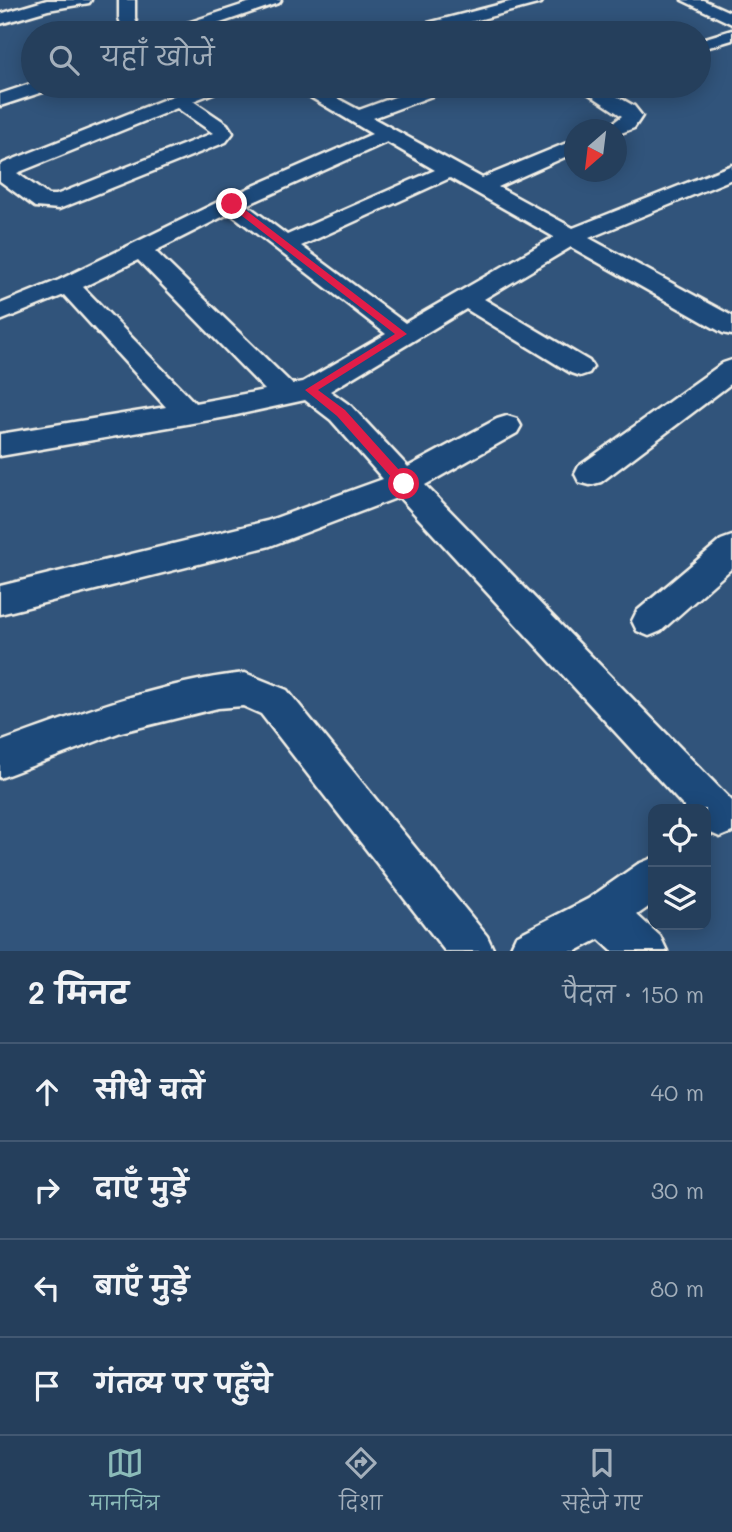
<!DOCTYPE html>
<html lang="hi">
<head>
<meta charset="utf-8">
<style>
	body { margin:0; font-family:Mali,"Playpen Sans Deva",sans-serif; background:#314a65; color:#f1f3f6 }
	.controls { position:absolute; right:21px; bottom:21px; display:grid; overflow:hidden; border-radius:14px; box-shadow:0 4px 18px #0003 }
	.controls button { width:63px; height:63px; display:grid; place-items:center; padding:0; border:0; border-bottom:2px solid #425872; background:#253f5c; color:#f1f3f6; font:35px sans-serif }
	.compass { position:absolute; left:564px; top:119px; width:63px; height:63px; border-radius:50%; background:#253f5c; box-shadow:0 4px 18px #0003; rotate:208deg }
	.stop { position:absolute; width:21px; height:21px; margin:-16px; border:5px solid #e11d48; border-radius:50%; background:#fff }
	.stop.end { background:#e11d48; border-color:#fff; box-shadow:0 2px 7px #0008 }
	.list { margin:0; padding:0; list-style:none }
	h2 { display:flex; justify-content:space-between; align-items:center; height:91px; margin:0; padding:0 28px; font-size:30px }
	h2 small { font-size:23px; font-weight:400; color:#a3afbb }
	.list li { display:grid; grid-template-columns:46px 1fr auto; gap:21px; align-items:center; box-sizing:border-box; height:98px; padding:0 28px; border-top:2px solid #425872 }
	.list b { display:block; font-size:26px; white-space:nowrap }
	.list em { font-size:23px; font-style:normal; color:#a3afbb }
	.icon { flex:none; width:38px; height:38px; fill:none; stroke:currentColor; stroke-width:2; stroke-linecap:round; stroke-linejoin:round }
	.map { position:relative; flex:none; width:732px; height:951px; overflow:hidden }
	.search { position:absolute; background:#253f5c; box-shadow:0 4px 18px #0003; left:21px; right:21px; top:21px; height:77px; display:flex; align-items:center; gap:18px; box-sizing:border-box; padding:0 24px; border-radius:38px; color:#a3afbb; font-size:26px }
	.sheet { height:483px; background:#253f5c }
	nav { display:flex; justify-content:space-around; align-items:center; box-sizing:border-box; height:98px; border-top:2px solid #425872; background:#253f5c; font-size:19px; color:#a3afbb }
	nav a { display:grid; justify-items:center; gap:4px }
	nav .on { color:#8bbbb9 }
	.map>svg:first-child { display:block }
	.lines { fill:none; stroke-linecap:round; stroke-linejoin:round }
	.minor-casing { stroke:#f4f1e8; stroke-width:5 }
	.minor { fill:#1f4a7a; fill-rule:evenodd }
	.route { fill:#e11d48 }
</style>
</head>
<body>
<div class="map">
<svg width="732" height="951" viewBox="0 0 732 951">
	<rect width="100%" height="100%" fill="#31547b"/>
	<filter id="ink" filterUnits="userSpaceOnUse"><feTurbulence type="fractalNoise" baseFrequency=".0143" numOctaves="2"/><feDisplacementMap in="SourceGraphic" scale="14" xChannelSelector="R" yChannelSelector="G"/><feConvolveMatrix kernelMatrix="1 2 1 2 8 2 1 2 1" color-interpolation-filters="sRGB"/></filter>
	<g filter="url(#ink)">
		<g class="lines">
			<g class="minor-casing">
				<g id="minor">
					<path d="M47 0H91L89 3 48 10 0 24V14Z"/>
					<path d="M119 0H135V18L140 33H124L119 18Z"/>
					<path d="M257 0H281L279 3 191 33H167L169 29Z"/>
					<path d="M517 0H543L541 3 429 33H403L405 29Z"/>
					<path d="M682 0H703L732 13V24Z"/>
					<path d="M732 30V40L699 50V40Z"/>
					<path d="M33 83V86H51L49 90 0 106V94Z"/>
					<path d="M198 86H223L221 90 193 101 227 124 233 133 226 142 59 209 35 207 0 181V166L4 163ZM177 108 213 133 56 195H48L17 173Z"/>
					<path d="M292 86H314L359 110 425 86H450L448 90 373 118 482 178 574 140V153L498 187 573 228 732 165V179L589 238 732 316V335L723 333 571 247 484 299 589 361 593 367 589 373 580 376 571 373 466 309 330 391 351 406 408 467 497 419 507 416 517 419 521 426 517 433 425 485 732 801V832L720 837 706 831V809H686L399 497 270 546 0 614V586L267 521 383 479 331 420 305 400 227 417 0 456V434L166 407 64 295 0 321V304L59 280 224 199 372 134ZM387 142 435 170 287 235 247 205ZM450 178 554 237 405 323 301 246ZM230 213 386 334 303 382 292 384 155 251ZM138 260 265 390 195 403 83 287Z"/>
					<path d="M577 86H599L634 106 642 116 634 128 616 135V130H604L622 116Z"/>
					<path d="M732 360V383L601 482 590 485 579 482 575 474 579 466 723 363Z"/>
					<path d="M732 536V568L661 631 649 636 637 631 632 621 637 611 721 540Z"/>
					<path d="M245 673 287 690 487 936 494 951H445L261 714 243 706 218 708 121 732 0 778V742C80 713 160 682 245 673Z"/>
					<path d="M653 858V904L637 915 660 936 667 951H612L599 939 576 951H509L516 936 588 899 638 864Z"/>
				</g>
			</g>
			<use href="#minor" class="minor"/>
		</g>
	</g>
	<path class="route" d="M229 202H235L407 334 318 390 345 410 408 480V487H400L337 416 305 390 395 334 229 206Z"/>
</svg>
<div class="controls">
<button><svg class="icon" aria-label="locate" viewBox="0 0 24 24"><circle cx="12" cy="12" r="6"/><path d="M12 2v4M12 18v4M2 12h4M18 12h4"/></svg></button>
<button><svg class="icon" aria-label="layers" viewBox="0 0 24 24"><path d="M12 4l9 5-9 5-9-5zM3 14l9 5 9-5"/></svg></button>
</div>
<svg class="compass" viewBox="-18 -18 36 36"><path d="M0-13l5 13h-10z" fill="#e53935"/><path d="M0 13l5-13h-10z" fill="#a3afbb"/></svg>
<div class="stop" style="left:404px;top:484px"></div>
<div class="stop end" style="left:232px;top:204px"></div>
<div class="search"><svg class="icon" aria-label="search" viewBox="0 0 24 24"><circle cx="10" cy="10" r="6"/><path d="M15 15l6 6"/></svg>यहाँ खोजें</div>
</div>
<section class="sheet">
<h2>2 मिनट<small>पैदल · 150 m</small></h2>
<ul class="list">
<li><svg class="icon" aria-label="ahead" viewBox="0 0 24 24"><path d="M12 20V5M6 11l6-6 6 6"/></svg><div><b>सीधे चलें</b></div><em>40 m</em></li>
<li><svg class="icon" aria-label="right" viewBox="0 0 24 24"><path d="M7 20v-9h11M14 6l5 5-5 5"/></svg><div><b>दाएँ मुड़ें</b></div><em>30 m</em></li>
<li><svg class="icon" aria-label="left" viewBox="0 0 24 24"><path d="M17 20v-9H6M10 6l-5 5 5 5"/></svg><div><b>बाएँ मुड़ें</b></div><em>80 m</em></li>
<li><svg class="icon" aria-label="arrive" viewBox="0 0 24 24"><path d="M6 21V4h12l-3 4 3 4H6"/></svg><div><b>गंतव्य पर पहुँचे</b></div></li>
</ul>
</section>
<nav>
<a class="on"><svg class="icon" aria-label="map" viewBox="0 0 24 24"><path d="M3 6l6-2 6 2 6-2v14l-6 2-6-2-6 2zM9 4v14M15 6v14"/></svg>मानचित्र</a>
<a><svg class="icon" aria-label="directions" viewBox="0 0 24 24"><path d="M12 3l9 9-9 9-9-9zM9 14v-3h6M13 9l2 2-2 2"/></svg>दिशा</a>
<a><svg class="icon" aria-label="saved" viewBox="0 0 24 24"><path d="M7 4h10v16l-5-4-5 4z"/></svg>सहेजे गए</a>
</nav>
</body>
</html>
